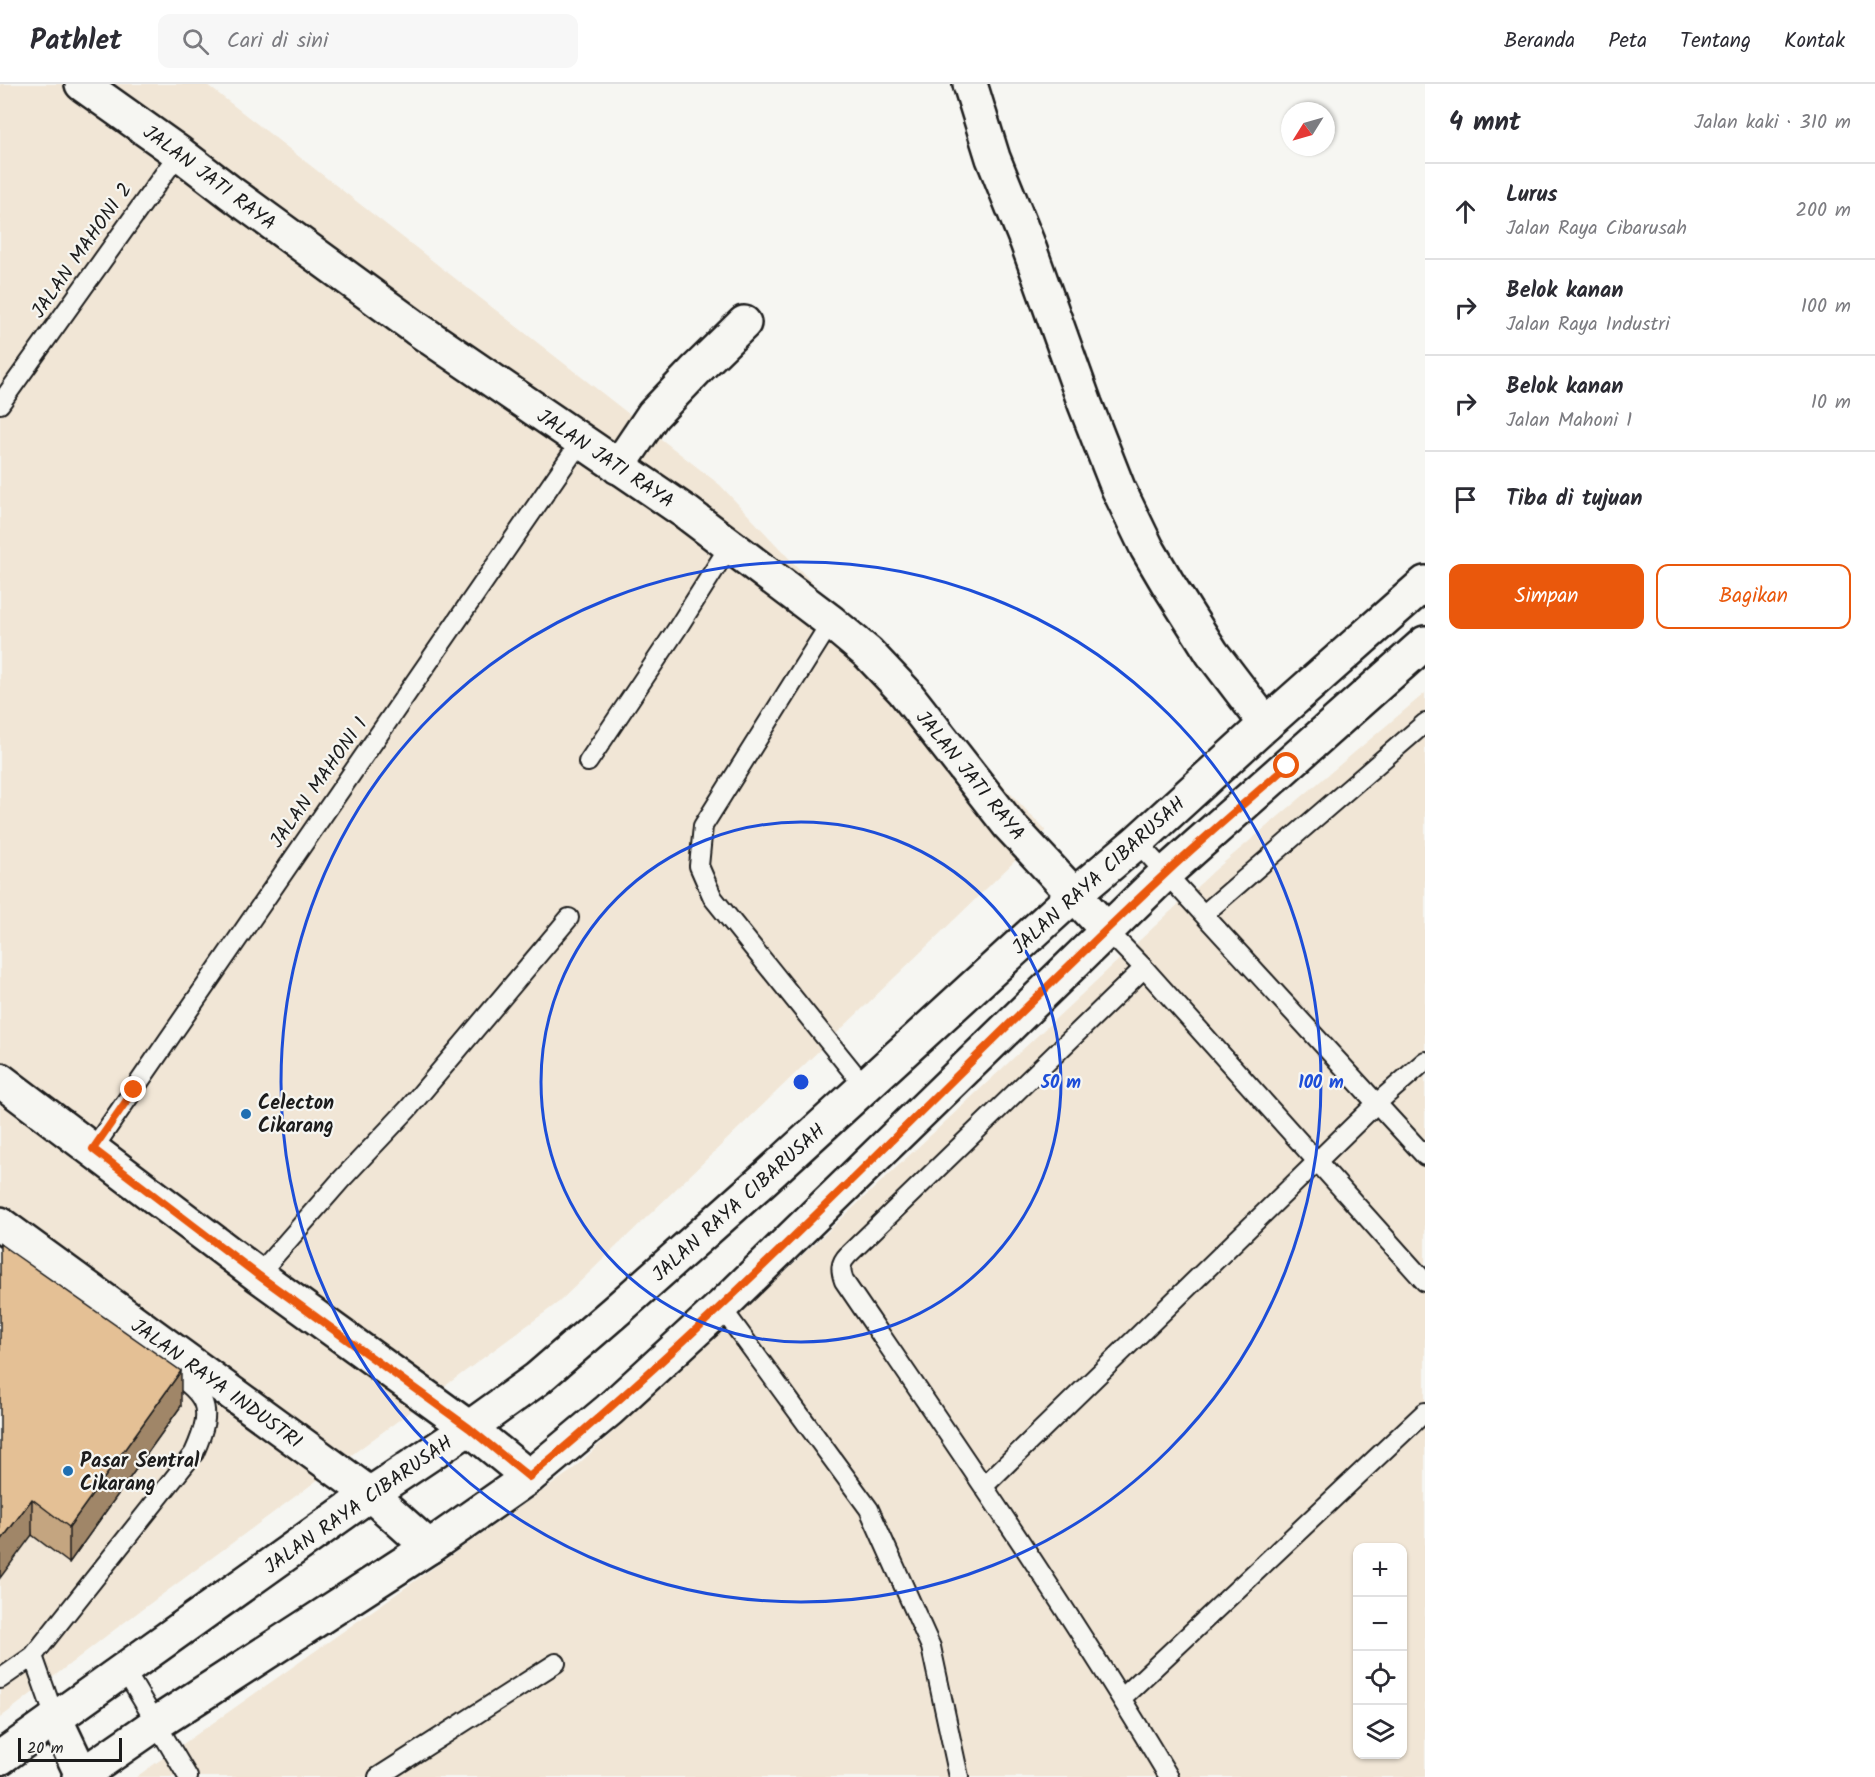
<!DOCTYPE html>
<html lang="id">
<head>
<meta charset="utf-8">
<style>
	body { margin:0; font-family:Kalam,sans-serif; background:#f7f7f7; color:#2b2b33 }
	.controls { position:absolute; right:18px; bottom:18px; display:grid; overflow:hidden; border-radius:12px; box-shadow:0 2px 4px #0004 }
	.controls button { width:54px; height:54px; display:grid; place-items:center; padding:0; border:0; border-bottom:2px solid #e1e1e2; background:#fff; color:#2b2b33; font:30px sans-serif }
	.compass { position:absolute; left:1281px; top:18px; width:54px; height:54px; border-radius:50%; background:#fff; box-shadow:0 2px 4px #0004; rotate:233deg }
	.scale { position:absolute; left:18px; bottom:15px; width:104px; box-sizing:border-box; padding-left:6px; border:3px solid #1c1c1c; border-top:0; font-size:16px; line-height:21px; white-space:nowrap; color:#1c1c1c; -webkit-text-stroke:4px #f6f6f2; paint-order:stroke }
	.stop { position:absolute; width:18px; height:18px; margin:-14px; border:4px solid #ea580c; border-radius:50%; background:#fff }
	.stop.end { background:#ea580c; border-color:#fff; box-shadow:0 2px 6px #0008 }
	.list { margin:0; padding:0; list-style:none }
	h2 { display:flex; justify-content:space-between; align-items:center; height:78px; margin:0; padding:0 24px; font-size:26px }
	h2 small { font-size:20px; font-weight:400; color:#7c7c81 }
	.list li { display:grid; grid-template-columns:39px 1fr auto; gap:18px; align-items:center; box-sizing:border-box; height:96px; padding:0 24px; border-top:2px solid #e1e1e2 }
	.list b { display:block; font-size:22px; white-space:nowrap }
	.list p { margin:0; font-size:20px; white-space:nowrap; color:#7c7c81 }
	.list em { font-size:20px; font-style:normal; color:#7c7c81 }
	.actions { display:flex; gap:12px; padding:18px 24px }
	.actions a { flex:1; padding:14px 0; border:2px solid #ea580c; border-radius:12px; text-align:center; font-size:21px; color:#ea580c }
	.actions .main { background:#ea580c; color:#fff }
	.icon { flex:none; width:33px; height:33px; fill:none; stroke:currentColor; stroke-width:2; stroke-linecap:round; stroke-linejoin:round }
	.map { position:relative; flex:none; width:1425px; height:1693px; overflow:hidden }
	header { display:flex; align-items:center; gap:36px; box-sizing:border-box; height:84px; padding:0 30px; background:#fff; border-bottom:2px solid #e1e1e2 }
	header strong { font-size:28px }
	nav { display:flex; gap:33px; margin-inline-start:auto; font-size:21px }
	.search { width:420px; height:54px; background:#f7f7f7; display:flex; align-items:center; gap:15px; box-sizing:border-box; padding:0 21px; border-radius:12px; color:#7c7c81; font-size:22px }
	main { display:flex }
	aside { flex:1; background:#fff }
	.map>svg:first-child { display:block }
	.built { fill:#f1e6d6; fill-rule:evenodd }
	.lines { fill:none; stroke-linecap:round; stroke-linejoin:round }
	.lane-casing { stroke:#1c1c1c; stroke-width:22 }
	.street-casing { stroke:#1c1c1c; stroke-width:38 }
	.secondary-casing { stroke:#1c1c1c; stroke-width:38 }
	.primary-casing { stroke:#1c1c1c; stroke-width:38 }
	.lane { stroke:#f6f6f2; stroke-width:18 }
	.street { stroke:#f6f6f2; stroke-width:33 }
	.secondary { stroke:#f6f6f2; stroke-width:33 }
	.primary { stroke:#f6f6f2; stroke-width:33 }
	.wall { fill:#c4a580; stroke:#1c1c1c; stroke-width:1.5 }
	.shaded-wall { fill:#a08668; stroke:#1c1c1c; stroke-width:1.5 }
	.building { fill:#e4c095; stroke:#1c1c1c; stroke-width:1.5 }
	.route { stroke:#ea580c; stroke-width:8 }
	.ring { fill:none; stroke:#1d4ed8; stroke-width:3 }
	.poi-dot { fill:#1f6fb2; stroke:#f6f6f2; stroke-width:2 }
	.labels { text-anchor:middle; stroke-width:4.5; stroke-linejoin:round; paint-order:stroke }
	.street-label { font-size:20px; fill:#1c1c1c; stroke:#f6f6f2 }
	.poi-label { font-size:20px; font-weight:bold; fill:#1c1c1c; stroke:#f6f6f2; text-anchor:start }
	.centre { fill:#1d4ed8; stroke:#f6f6f2; stroke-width:3 }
	.ring-label { font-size:18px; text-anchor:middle; font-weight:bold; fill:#1d4ed8; stroke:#f6f6f2; stroke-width:4.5; stroke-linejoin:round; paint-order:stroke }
</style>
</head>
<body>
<header>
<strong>Pathlet</strong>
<div class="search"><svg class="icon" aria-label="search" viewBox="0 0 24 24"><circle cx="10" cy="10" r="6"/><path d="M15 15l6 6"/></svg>Cari di sini</div>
<nav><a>Beranda</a><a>Peta</a><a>Tentang</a><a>Kontak</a></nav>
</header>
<main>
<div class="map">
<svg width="1425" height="1693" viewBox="0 0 1425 1693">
	<rect width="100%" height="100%" fill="#f6f6f2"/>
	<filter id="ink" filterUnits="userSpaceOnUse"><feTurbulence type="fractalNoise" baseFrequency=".0167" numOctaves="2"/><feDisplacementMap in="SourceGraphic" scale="12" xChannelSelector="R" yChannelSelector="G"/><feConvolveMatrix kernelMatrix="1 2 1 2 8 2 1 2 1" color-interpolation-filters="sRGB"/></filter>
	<g filter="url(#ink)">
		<g class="built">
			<path d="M0 0H206L720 401 1046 747 559 1218 110 1549 0 1634Z"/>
			<path d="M1425 609V1693H136L571 1387 1215 786ZM1358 1464H1402V1670H1358Z"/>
		</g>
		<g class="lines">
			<g class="lane-casing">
				<g id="lane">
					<path d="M0 320 179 69"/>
					<path d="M831 538 703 742 699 782 713 814 865 1003"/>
					<path d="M588 678 677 545 730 461"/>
					<path d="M1137 758 1425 1072"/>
					<path d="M1204 830 1425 639"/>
					<path d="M1107 846 1144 884 1425 1198"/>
					<path d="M1144 884 848 1171C840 1179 840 1186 844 1197 955 1360 1068 1523 1169 1693"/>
					<path d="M93 1065 581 357"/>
					<path d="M258 1191 340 1097 408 1025 569 834"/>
					<path d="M721 1223 869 1425 931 1563 959 1693"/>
					<path d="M984 1402 1377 1019 1425 977"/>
					<path d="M33 1572 55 1634"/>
					<path d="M124 1585 188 1693"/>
					<path d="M0 1595 33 1572 194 1369C217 1318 204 1310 162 1281"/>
					<path d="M1122 1614 1425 1328"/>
					<path d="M378 1693 556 1579"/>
				</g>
			</g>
			<g class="street-casing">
				<g id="street">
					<path d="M82 0 179 69 231 109 416 244 687 429 831 538 868 569 904 607 1009 741 1107 846"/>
					<path d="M970 0 993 74 1027 158 1085 320 1118 404 1147 464 1167 498 1212 569 1266 640"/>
					<path d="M618 383 653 331 697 285 744 239"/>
					<path d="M55 1634 83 1693"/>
				</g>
			</g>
			<g class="secondary-casing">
				<g id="secondary">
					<path d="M0 1674 370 1410"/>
					<path d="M79 1693 157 1639 429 1463"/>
				</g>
			</g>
			<g class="primary-casing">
				<g id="primary">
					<path d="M0 996 258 1191 469 1344 529 1393"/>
					<path d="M0 1140 370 1410 429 1463 529 1393 609 1326 721 1223 1166 789 1425 559"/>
					<path d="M370 1410 469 1344 537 1295 618 1225 764 1095 1074 811 1137 758 1266 640 1425 499"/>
				</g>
			</g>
			<use href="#lane" class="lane"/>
			<use href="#street" class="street"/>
			<use href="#secondary" class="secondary"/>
			<use href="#primary" class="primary"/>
		</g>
		<path class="wall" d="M0 1160 181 1322 69 1479 32 1451Z"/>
		<g class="shaded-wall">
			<path d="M181 1287V1322L69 1479V1443Z"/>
			<path d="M32 1415V1451L0 1494V1458Z"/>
		</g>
		<path class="building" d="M0 1160 181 1287 69 1443 32 1415 0 1458Z"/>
	</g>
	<g class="lines" filter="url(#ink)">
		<path class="route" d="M134 1006 93 1065 258 1191 469 1344 529 1393C754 1206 952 989 1166 789 1205 753 1247 717 1287 682"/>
	</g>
	<g class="ring">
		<circle cx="801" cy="998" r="260"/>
		<circle cx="801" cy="998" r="520"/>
	</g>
	<g class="poi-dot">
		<circle cx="246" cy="1030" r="6"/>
		<circle cx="68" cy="1387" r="6"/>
	</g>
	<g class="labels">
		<g class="street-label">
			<text transform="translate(210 93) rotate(37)" y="7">JALAN JATI RAYA</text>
			<text transform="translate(81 166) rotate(-55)" y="7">JALAN MAHONI 2</text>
			<text transform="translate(606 374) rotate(34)" y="7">JALAN JATI RAYA</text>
			<text transform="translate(971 691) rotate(51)" y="7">JALAN JATI RAYA</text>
			<text transform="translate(318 698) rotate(-55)" y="7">JALAN MAHONI 1</text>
			<text transform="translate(1098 791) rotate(-42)" y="7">JALAN RAYA CIBARUSAH</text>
			<text transform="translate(738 1118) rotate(-42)" y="7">JALAN RAYA CIBARUSAH</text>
			<text transform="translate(217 1299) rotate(36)" y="7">JALAN RAYA INDUSTRI</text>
			<text transform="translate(358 1420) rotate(-35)" y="7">JALAN RAYA CIBARUSAH</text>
		</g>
		<g class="poi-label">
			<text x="258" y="1025">Celecton<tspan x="258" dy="23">Cikarang</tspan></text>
			<text x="80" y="1383">Pasar Sentral<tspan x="80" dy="23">Cikarang</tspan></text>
		</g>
	</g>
	<circle cx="801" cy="998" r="9" class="centre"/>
	<g class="ring-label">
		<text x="1061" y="1004">50 m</text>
		<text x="1321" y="1004">100 m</text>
	</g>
</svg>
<div class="controls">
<button>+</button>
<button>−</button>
<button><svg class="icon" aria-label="locate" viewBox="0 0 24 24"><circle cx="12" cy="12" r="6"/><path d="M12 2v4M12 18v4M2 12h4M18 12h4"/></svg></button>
<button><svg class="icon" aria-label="layers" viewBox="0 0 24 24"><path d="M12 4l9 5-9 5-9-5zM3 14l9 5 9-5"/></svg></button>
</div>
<svg class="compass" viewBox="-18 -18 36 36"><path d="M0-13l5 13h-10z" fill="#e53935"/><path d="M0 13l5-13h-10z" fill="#7c7c81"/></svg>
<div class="scale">20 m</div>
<div class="stop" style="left:1287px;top:682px"></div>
<div class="stop end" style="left:134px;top:1006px"></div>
</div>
<aside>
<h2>4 mnt<small>Jalan kaki · 310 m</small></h2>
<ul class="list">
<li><svg class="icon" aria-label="ahead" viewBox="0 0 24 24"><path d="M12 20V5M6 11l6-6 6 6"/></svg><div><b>Lurus</b><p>Jalan Raya Cibarusah</p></div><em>200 m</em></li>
<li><svg class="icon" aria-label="right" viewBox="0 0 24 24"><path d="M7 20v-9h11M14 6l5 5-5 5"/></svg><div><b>Belok kanan</b><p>Jalan Raya Industri</p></div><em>100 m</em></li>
<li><svg class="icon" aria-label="right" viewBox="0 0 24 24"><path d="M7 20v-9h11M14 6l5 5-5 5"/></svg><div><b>Belok kanan</b><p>Jalan Mahoni 1</p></div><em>10 m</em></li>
<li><svg class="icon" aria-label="arrive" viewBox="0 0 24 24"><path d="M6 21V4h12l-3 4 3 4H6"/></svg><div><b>Tiba di tujuan</b></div></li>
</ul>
<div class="actions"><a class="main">Simpan</a><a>Bagikan</a></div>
</aside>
</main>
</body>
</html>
